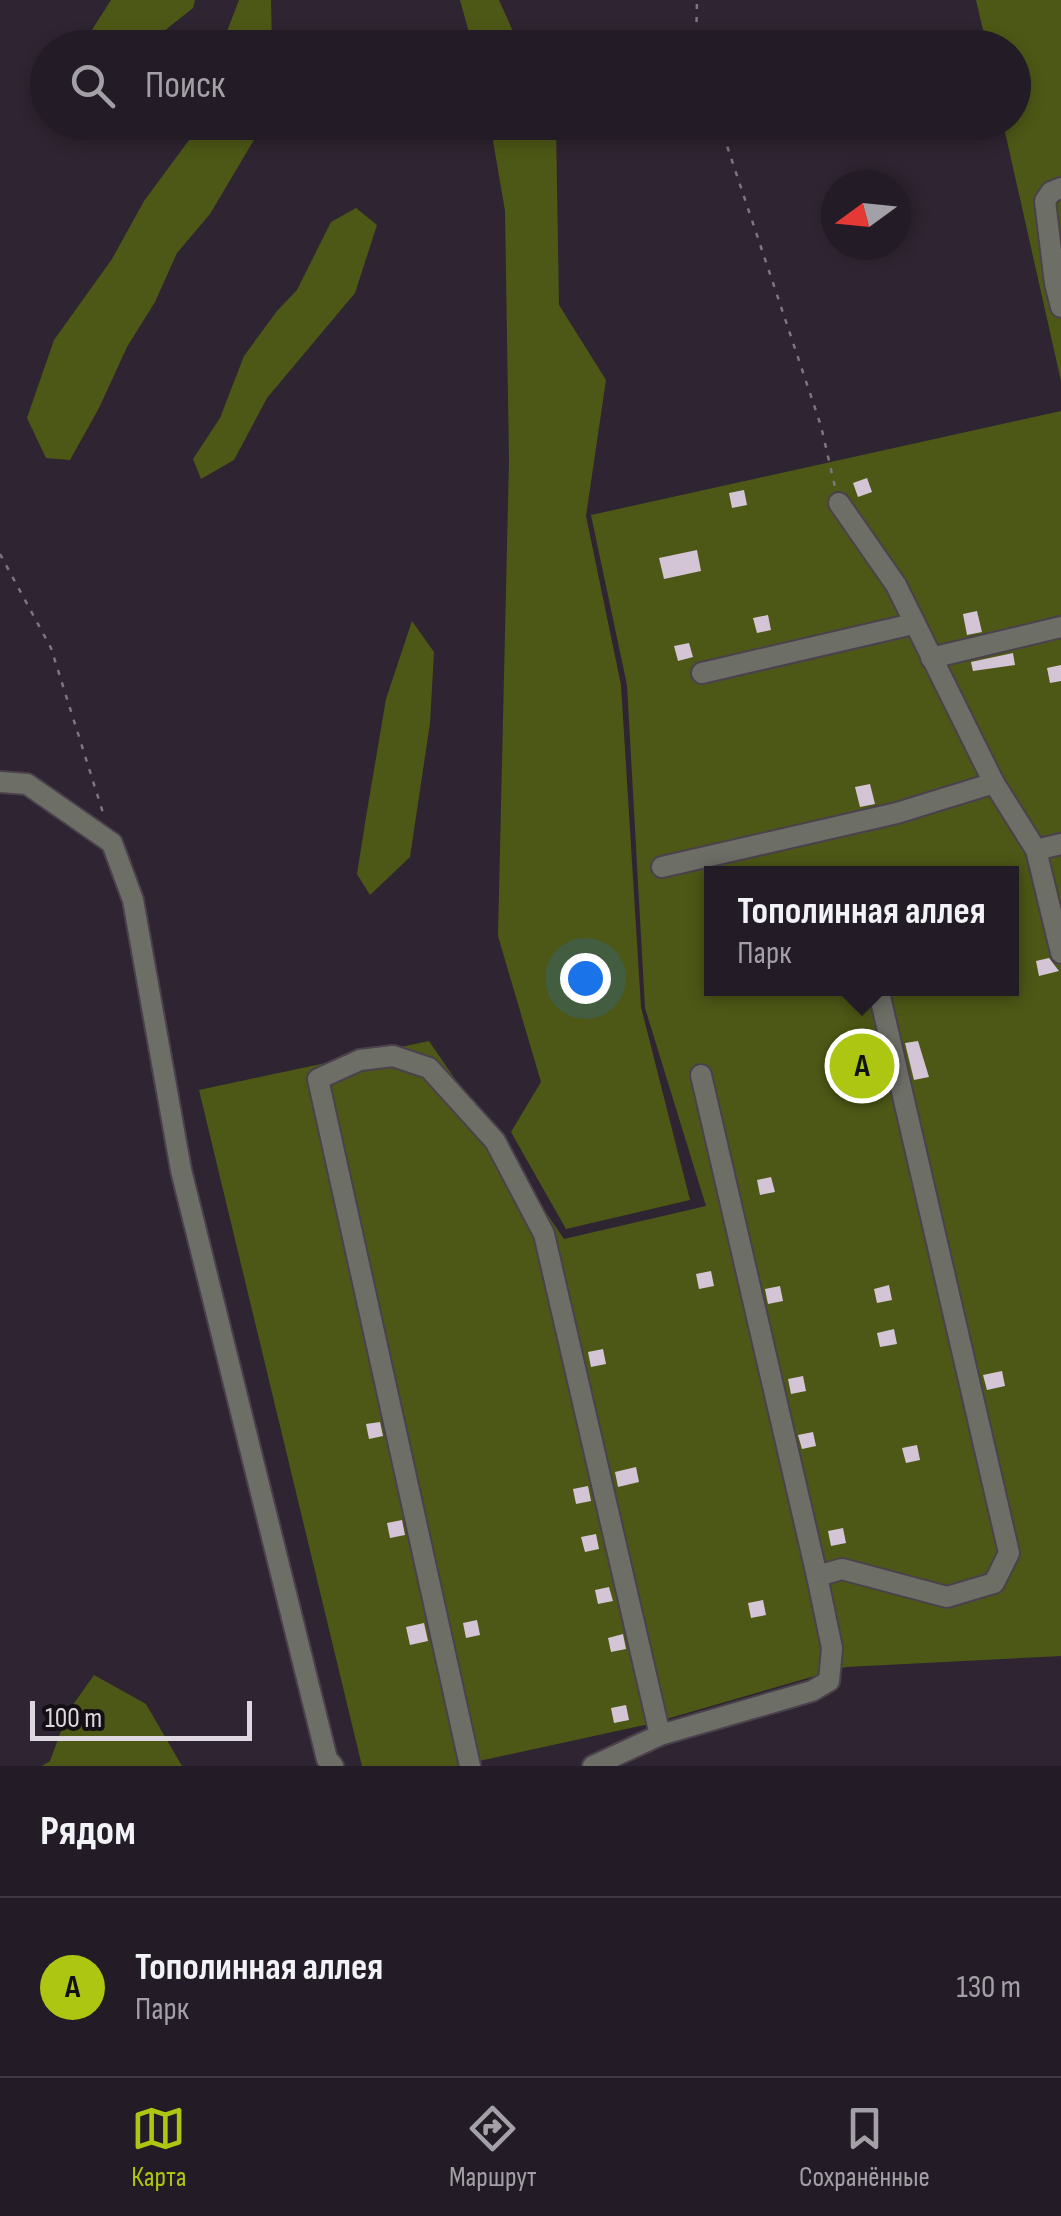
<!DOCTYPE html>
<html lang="ru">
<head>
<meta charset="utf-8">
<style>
	body { margin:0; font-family:"Sofia Sans Condensed",sans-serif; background:#2f2832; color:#f1f3f6 }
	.compass { position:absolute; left:821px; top:170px; width:90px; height:90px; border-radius:50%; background:#231b25; box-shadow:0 5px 15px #0003; rotate:255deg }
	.scale { position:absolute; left:30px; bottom:25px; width:222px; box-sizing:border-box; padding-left:10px; border:5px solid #ded7e0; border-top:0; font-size:28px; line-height:35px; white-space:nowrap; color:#ded7e0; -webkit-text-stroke:8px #140f15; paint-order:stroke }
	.you { position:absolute; left:585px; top:978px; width:35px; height:35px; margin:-25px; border:8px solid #fff; border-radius:50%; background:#1a73e8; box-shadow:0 0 0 15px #1a73e833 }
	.badge { display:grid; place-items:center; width:65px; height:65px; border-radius:50%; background:#acc611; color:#111; font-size:32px; font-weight:700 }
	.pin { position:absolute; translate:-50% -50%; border:5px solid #fff; box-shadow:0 2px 10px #0006 }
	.popup { position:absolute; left:704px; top:866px; width:315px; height:130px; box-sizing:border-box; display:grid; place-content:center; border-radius:0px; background:#231b25; filter:drop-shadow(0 2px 8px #0005); font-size:32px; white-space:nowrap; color:#a3a1a7 }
	.popup b { font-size:38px; color:#f1f3f6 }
	.popup::after { content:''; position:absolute; left:50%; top:100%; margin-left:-20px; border:20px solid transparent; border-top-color:#231b25 }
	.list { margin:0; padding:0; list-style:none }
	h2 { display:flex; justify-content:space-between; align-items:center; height:130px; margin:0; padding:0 40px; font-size:42px }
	h2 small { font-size:32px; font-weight:400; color:#a3a1a7 }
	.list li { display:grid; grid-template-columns:65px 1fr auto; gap:30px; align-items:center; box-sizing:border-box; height:180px; padding:0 40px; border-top:2px solid #403942 }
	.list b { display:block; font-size:38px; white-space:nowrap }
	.list p { margin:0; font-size:32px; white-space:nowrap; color:#a3a1a7 }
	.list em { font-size:32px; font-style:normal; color:#a3a1a7 }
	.icon { flex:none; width:55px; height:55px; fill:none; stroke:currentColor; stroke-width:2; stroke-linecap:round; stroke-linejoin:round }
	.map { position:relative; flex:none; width:1061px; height:1766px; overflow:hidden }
	.search { position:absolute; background:#231b25; box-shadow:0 5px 15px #0003; left:30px; right:30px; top:30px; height:110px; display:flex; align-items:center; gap:25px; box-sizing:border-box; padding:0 35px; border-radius:55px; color:#a3a1a7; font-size:38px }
	.sheet { height:310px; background:#231b25 }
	nav { display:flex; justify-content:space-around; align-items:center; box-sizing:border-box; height:140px; border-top:2px solid #403942; background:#231b25; font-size:28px; color:#a3a1a7 }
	nav a { display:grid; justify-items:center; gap:5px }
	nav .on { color:#acc611 }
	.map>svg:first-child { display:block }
	.green { fill:#4d5816; fill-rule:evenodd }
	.building { fill:#d4c5d6 }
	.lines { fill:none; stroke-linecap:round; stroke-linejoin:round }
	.minor-casing { stroke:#4b414d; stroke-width:24 }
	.path { stroke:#7e7580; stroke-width:2.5; stroke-dasharray:5 8; stroke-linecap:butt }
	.minor { stroke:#6d6f67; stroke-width:20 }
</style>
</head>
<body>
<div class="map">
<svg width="1061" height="1766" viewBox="0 0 1061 1766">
	<rect width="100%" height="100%" fill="#2f2431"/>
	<g class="green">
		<path d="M111 0H195L193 8 144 47H81Z"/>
		<path d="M239 0H271L272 47H221Z"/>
		<path d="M460 0H499L520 47H473Z"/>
		<path d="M976 0H1061V381L1003 123 1014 122V48L987 47Z"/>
		<path d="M196 123H264L210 214 177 253 155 302 127 347 99 408 70 460 46 458 27 418 54 340 112 259 144 201 192 136Z"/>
		<path d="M490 123H554L556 126 559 305 606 380 586 516 621 685 641 1007 690 1200 566 1229 511 1132 541 1082 498 936 509 460 505 211Z"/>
		<path d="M356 208 377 225 355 293 267 398 234 460 201 479 193 459 220 418 244 356 277 311 297 290 331 222Z"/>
		<path d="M1061 411V1656L846 1667 649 1724 456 1766H362L199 1090 429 1041 564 1239 706 1206 645 1008 627 685 591 515ZM712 874H1012V988H712Z"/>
		<path d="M412 621 434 652 430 723 410 857 370 895 357 874 366 817 386 699Z"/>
		<path d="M94 1675 146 1704 182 1766H42L50 1761 68 1712Z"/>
	</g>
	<g class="building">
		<path d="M867 478 872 492 858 497 853 483Z"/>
		<path d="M744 490 747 505 732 508 729 493Z"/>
		<path d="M697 550 701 571 664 579 659 558Z"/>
		<path d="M977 611 982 632 967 635 963 614Z"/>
		<path d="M768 615 771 630 757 633 753 618Z"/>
		<path d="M689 643 693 657 678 661 674 646Z"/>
		<path d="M1013 653 1015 665 973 671 971 662Z"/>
		<path d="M1061 665V681L1050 683 1047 668Z"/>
		<path d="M870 784 875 804 860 807 855 787Z"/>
		<path d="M1049 958 1059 971 1039 976 1036 961Z"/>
		<path d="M918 1041 929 1077 914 1080 905 1043Z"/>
		<path d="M771 1177 775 1192 760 1195 757 1180Z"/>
		<path d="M711 1271 714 1286 699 1289 696 1274Z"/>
		<path d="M889 1285 892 1300 877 1303 874 1289Z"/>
		<path d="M780 1286 783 1301 768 1304 765 1289Z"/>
		<path d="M894 1329 897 1344 880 1347 877 1333Z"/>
		<path d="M603 1349 606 1364 591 1367 588 1352Z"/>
		<path d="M1002 1371 1005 1386 987 1390 983 1375Z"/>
		<path d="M803 1376 806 1391 791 1394 788 1379Z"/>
		<path d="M380 1422 383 1436 369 1439 366 1424Z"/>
		<path d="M813 1432 816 1446 802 1449 798 1435Z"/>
		<path d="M917 1445 920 1460 906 1463 902 1448Z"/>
		<path d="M636 1467 639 1482 618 1487 615 1472Z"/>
		<path d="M588 1486 591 1501 576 1504 573 1489Z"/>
		<path d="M402 1520 405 1535 390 1538 387 1523Z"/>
		<path d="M843 1528 846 1543 831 1546 828 1531Z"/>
		<path d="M596 1534 599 1549 585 1552 581 1537Z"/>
		<path d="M609 1587 613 1601 598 1604 595 1590Z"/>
		<path d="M763 1600 766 1615 751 1618 748 1603Z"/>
		<path d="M477 1620 480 1635 466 1638 463 1623Z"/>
		<path d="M424 1623 428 1641 410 1645 406 1627Z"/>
		<path d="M623 1634 626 1649 611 1652 608 1638Z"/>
		<path d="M626 1705 629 1720 614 1723 611 1708Z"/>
	</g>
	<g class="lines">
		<g class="minor-casing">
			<g id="minor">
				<path d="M1061 188 1051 192 1045 201 1055 283 1061 307"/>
				<path d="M839 503 896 585 994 783 1036 850 1061 953"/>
				<path d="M931 658 1061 627"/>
				<path d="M702 673 913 624"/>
				<path d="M0 782 27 784 112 843 133 900 181 1170 327 1759 333 1766"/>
				<path d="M1036 850 1061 844"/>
				<path d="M662 867 897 813 994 783"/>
				<path d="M701 1075 817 1576 842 1569 947 1597 994 1583 1009 1553 878 988"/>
				<path d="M470 1766 318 1079 360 1060 393 1056 429 1068 495 1141 544 1234 660 1735 812 1691 829 1681 832 1648 817 1576"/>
				<path d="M593 1766 660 1735"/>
			</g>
		</g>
		<g class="path">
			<path d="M696 48 697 0"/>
			<path d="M719 122 821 426 835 487"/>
			<path d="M0 554 51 648 104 816"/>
		</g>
		<use href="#minor" class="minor"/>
	</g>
</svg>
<svg class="compass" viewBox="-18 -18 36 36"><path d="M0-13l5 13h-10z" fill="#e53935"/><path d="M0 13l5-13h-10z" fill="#a3a1a7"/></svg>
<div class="scale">100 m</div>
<div class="you"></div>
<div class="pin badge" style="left:862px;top:1066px">A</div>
<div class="popup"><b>Тополинная аллея</b>Парк</div>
<div class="search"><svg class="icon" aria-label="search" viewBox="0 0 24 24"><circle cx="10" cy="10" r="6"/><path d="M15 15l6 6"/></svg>Поиск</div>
</div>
<section class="sheet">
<h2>Рядом<small></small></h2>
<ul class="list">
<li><span class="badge">A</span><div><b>Тополинная аллея</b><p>Парк</p></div><em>130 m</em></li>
</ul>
</section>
<nav>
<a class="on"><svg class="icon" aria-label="map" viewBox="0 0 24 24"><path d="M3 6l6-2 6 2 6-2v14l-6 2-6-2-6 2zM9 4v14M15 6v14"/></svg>Карта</a>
<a><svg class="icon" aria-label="directions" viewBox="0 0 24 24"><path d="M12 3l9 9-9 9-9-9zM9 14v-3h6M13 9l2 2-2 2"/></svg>Маршрут</a>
<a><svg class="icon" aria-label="saved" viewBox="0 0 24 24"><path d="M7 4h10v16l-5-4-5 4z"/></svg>Сохранённые</a>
</nav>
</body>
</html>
